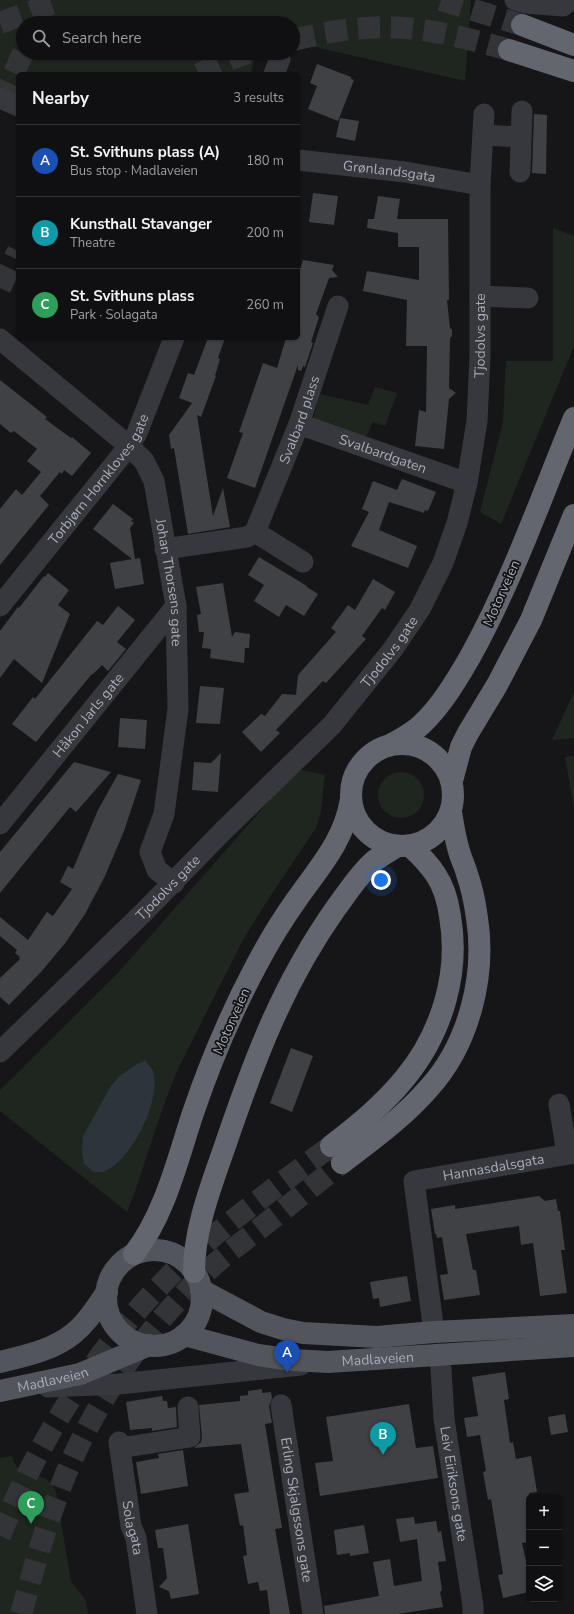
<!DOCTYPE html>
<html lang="en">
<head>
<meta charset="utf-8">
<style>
	body { margin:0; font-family:"Nunito Sans",sans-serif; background:#1e1e20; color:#f1f3f6 }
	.controls { position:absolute; right:12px; bottom:12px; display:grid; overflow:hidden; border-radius:6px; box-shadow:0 1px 3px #0004 }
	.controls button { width:36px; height:36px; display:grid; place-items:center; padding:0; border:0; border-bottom:1px solid #303032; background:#101012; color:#f1f3f6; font:20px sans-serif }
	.you { position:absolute; left:381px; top:880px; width:14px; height:14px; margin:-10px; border:3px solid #fff; border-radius:50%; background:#1a73e8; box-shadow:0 0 0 6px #1a73e833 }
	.badge { display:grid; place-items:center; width:26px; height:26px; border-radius:50%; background:#7c3aed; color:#fff; font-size:13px; font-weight:700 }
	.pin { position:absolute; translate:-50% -33px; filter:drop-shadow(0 1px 2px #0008) }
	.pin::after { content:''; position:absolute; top:21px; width:14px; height:12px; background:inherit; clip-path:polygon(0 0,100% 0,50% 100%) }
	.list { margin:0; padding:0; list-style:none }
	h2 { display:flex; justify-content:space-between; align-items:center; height:52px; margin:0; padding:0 16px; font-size:17px }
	h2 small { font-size:13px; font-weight:400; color:#9c9d9f }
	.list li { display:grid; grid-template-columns:26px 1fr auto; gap:12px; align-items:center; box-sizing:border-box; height:72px; padding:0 16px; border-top:1px solid #303032 }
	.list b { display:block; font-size:15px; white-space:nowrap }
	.list p { margin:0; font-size:13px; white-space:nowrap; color:#9c9d9f }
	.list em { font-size:13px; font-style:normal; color:#9c9d9f }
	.icon { flex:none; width:22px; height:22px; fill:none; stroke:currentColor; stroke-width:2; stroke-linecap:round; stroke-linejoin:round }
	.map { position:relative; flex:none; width:574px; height:1614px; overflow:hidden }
	.search { position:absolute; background:#101012; box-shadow:0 1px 3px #0004; left:16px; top:16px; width:284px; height:44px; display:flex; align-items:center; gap:10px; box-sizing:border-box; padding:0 14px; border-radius:22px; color:#9c9d9f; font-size:15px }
	.panel { position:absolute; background:#101012; box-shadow:0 1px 3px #0004; left:16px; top:72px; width:284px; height:268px; border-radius:6px }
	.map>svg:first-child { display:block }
	.green { fill:#1e261f }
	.water { fill:#2c353c }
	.building { fill:#404145 }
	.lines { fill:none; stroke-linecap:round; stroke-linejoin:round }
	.highway-tunnel { stroke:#333438; stroke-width:22; stroke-dasharray:22 11; stroke-linecap:butt }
	.minor { stroke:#37383d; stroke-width:21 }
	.major { stroke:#53555c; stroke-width:22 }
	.highway { stroke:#63666e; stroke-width:22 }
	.labels { text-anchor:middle; stroke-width:3.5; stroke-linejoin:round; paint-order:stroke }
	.street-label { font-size:14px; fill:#a8adb8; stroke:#111113 }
</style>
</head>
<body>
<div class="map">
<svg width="574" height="1614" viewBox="0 0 574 1614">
	<rect width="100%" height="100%" fill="#161618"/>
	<g class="green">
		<path d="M0 0H471L465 81 293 42V23H23V53H255L251 74H18V96L0 88Z"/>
		<path d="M553 228 574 236V346L501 524 480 512 503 422 506 361H553Z"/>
		<path d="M375 387 397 393 385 426 373 422 365 439 313 420 320 394 368 405Z"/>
		<path d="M574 692V738L552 740Z"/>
		<path d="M574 756V809L565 757Z"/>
		<path d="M297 769 325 775 321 812 316 828 271 895 244 938 179 1067C158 1114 146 1165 127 1212L0 1111V1090L117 974Z"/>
		<circle cx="401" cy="795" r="23"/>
		<path d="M12 1456C13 1459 15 1465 17 1467 31 1480 47 1470 56 1492L71 1581 86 1601 88 1614H0V1458Z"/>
	</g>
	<path class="water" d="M145 1061C148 1064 151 1068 153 1071 162 1099 132 1160 105 1171 102 1173 97 1172 93 1172L84 1164 82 1152 83 1136 111 1086 121 1075 137 1064Z"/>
	<g class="building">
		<path d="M317 64 351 77V79L354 80 338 121 308 109 317 86 310 83Z"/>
		<path d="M534 114 547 115 546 174 532 173Z"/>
		<path d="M340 118 359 121 355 141 336 137Z"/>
		<path d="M313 193 338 196 334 225 309 222Z"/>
		<path d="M378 196 400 199 397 219H448L449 300H447L450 328 452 330V336L450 338 449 388 456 393 449 399 444 449 415 446 419 410 426 412 427 346H406L407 300 363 291 367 271 419 280V247H398V233L367 228 368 219H374Z"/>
		<path d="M303 260 334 265 332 270 338 277 329 278 316 314 319 317 311 342 313 343 305 367 303 366 301 371 298 370V365L255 488 227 478 243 433 239 432 263 363 277 368 286 338H298V276Z"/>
		<path d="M208 338H225L218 358 220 359 215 376H216L201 417 197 415 213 516 223 488 230 527 188 534 174 448 171 449 169 435 192 403 179 398 188 373 194 375Z"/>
		<path d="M0 380 47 417 45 419 71 438 72 437 91 453 72 476 64 470 62 474 60 472 40 496 49 505 0 565V509L16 489 22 495 41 472 27 461 37 449 14 431 11 433 0 424Z"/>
		<path d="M402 479 436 492 428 511 425 510 424 513 389 502 379 530 417 546 408 568 351 546 369 512 362 509 373 481 397 490Z"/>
		<path d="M113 504 133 519 131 521 134 523 130 528 135 559 140 558 144 584 115 589 110 563 132 559 93 529Z"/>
		<path d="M259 557 307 586V587L318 594 304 616 286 605 279 617 254 601 264 585 248 575Z"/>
		<path d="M48 573 69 590 58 605 70 614 42 683 14 659 0 678V631L18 607 19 608 44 576 45 577Z"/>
		<path d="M373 579 395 592 385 610 382 608 362 636 366 639 326 683 323 681 276 730 280 733 261 752 242 732 261 714 265 716 282 694 296 695 298 675 336 632 331 628 348 605 355 610Z"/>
		<path d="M223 583 232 637 235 632 250 634 249 648H245L244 663 210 658 211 649 202 648 204 632H199L197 615 201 614 196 587Z"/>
		<path d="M118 606 135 620 117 642 126 649 108 671 102 665 93 674 91 675 36 742 12 724 33 697 35 699 97 621 103 625Z"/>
		<path d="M200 686 224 688 220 724 196 723Z"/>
		<path d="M120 718 147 720 145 749 118 747Z"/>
		<path d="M221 753 218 792 192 790 194 762 211 763Z"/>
		<path d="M74 762 111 772 76 812 70 807 0 893V852Z"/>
		<path d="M118 774 141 780 124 831 105 876 85 914 66 942 41 972 9 1005 0 997V978L20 959 19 958 20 957 15 953 17 950 0 936V917L28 940 47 912 53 916 72 889 60 882 68 866 73 869 98 810Z"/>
		<path d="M291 1048 313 1056 292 1112 270 1103Z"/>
		<path d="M539 1196 545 1201 556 1199 558 1211H560L565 1250H561L567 1293 540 1296 533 1243 521 1245 519 1226 466 1234 473 1270H476L480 1295 444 1300 440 1275 448 1274 442 1237 437 1238 436 1234H435L431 1209 455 1205V1209Z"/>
		<path d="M407 1276 411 1301 380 1307 379 1298 373 1299 370 1282Z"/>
		<path d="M505 1372 509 1399 504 1400 510 1443 513 1442 516 1459 531 1456 537 1492 529 1493V1542L522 1543 529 1574V1592L503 1598 498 1575 503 1574 491 1499 488 1500 483 1472 486 1471 480 1435 467 1437 464 1418 478 1416 472 1377Z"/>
		<path d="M262 1389V1393L271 1392 272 1398 269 1406 272 1423 265 1424 282 1528 275 1529 290 1614H270L267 1590 260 1591 258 1582 248 1584 243 1556 247 1555 243 1525 240 1526 234 1494 249 1492 241 1444 194 1448 201 1442 202 1437 199 1405 240 1401V1396L248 1395V1391Z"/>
		<path d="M162 1396 163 1401H167L168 1408 176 1407 177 1427 152 1431V1428L130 1430 126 1402Z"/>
		<path d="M409 1404 416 1448 433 1446 438 1478 320 1496 315 1463 333 1461 326 1417Z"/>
		<path d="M565 1414 568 1432 551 1435 548 1417Z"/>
		<path d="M183 1450 188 1486 141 1494 136 1462 159 1458 158 1454Z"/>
		<path d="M414 1517 415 1524 436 1521 438 1532 441 1531 446 1561 438 1562 442 1590 440 1592 443 1607 398 1614H325L324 1606 379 1596 373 1562 390 1559 394 1586 422 1581 417 1539 400 1542 396 1519Z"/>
		<path d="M188 1524 199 1594 171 1599 169 1591 159 1587 167 1578 163 1548H158L155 1530Z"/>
		<path d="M364 1525 369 1553 350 1556V1553L337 1555 334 1530Z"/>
	</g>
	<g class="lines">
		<g class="highway-tunnel">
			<path d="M441 0 522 25"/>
			<path d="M0 23 62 0"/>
			<path d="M293 40C329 31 368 25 405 28 439 31 475 40 509 50"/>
			<path d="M199 74 231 59 248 53"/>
			<path d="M0 103 23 53"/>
			<path d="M0 288 18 251"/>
			<path d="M0 1536C44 1425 114 1322 204 1244 245 1209 288 1178 331 1146"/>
			<path d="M21 1614C34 1567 47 1521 65 1476 97 1397 153 1319 216 1263 230 1251 245 1240 259 1229 287 1207 314 1185 342 1163"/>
		</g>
		<g class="minor">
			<path d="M515 0 525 3 563 6 570 0"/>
			<path d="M274 74 280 59"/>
			<path d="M0 98 18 106"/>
			<path d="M484 135 521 137"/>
			<path id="s1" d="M298 160 405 172 480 185"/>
			<path d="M520 172 522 111"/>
			<path d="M480 296 528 298"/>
			<path id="s2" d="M0 339 129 446 144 461 154 481 176 606 178 709 164 814 150 852 157 870 174 883"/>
			<path id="s3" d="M299 424 467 483"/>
			<path d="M255 532 303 562"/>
			<path id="s4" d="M165 549 247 537 255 532 299 424 338 306"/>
			<path id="s5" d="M0 606 129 446 137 433 174 338"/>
			<path id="s6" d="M0 824 176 606"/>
			<path id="s7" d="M0 1052 144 912 223 831 332 725 393 649 420 609 443 563 457 523 467 483 477 421 480 356V185L484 114"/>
			<path d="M559 1104 567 1154"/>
			<path id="s8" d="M434 1332 414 1181 574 1153"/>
			<path id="s9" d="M438 1354 441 1369 444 1419 473 1606V1614"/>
			<path d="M48 1387 119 1384 301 1365"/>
			<path id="s10" d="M281 1405 313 1614"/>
			<path id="s11" d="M119 1442 131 1526 136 1538 147 1614"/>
			<path d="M120 1448 190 1437 188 1407"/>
		</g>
		<g class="major">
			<circle cx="154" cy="1298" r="48"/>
			<path d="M201 1290 261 1322 283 1329 303 1333 377 1337 434 1332 574 1325"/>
			<path id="s12" d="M184 1335 258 1355 292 1360 328 1362 574 1346"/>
			<path d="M0 1362C25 1356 54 1350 74 1333 88 1322 97 1306 107 1292"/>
			<path id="s13" d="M0 1391 80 1374 149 1345"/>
		</g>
		<g class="highway">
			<path d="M522 25 574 45"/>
			<path d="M509 50 574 71"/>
			<circle cx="402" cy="795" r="51"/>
			<path d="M392 744C403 738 414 732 422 724 442 705 456 681 470 657 512 581 541 498 574 418"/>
			<path d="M452 781 461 747 468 733 497 685 531 620 574 515"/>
			<path d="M331 1146C358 1125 384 1104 405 1078 442 1033 460 973 450 916 448 902 444 887 436 875 429 864 420 855 410 846"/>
			<path d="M342 1163C372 1140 404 1117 429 1088 469 1044 486 976 477 918 475 903 472 888 467 874 465 866 461 859 459 851 455 838 453 825 451 812"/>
			<path d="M134 1254C165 1214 177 1161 193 1113 210 1063 231 1013 256 966 268 943 282 920 297 899 320 866 344 841 351 799"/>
			<path d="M194 1272C194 1228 212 1184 226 1143 255 1058 283 983 336 908 348 892 359 874 374 861 381 856 390 851 397 846"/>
		</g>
	</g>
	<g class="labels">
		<g class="street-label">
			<text dy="5" stroke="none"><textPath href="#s1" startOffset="92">Grønlandsgata</textPath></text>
			<text dy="5" stroke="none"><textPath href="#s7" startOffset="895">Tjodolvs gate</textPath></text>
			<text dy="5" stroke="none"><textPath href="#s4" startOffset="213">Svalbard plass</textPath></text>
			<text dy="5" stroke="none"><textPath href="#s3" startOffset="89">Svalbardgaten</textPath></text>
			<text dy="5" stroke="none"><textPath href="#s5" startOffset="161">Torbjørn Hornkloves gate</textPath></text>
			<text dy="5" stroke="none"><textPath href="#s2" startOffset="314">Johan Thorsens gate</textPath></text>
			<text transform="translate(501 593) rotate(-66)" y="5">Motorveien</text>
			<text dy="5" stroke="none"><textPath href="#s7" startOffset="559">Tjodolvs gate</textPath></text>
			<text dy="5" stroke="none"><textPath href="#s6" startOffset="140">Håkon Jarls gate</textPath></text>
			<text dy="5" stroke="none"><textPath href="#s7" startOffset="235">Tjodolvs gate</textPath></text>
			<text transform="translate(231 1021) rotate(-66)" y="5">Motorveien</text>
			<text dy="5" stroke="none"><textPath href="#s8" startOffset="233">Hannasdalsgata</textPath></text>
			<text dy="5" stroke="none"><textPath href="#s12" startOffset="197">Madlaveien</textPath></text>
			<text dy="5" stroke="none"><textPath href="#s13" startOffset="54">Madlaveien</textPath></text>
			<text dy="5" stroke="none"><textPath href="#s9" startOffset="131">Leiv Eiriksons gate</textPath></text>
			<text dy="5" stroke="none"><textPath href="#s10" startOffset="106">Erling Skjalgssons gate</textPath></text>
			<text dy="5" stroke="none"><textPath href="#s11" startOffset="87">Solagata</textPath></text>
		</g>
	</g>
</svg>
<div class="controls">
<button>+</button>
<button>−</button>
<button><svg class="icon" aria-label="layers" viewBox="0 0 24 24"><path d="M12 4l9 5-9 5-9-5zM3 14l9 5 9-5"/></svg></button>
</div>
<div class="you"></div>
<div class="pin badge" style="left:287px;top:1373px;background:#1a4fb4">A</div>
<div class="pin badge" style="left:383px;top:1455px;background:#0f9aa8">B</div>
<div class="pin badge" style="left:31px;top:1524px;background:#2e9e5b">C</div>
<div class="search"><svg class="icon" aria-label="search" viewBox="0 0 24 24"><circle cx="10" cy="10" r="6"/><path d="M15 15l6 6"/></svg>Search here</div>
<section class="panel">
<h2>Nearby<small>3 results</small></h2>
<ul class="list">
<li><span class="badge" style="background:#1a4fb4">A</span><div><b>St. Svithuns plass (A)</b><p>Bus stop · Madlaveien</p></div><em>180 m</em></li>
<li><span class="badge" style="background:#0f9aa8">B</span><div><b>Kunsthall Stavanger</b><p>Theatre</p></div><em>200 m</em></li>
<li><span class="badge" style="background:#2e9e5b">C</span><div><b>St. Svithuns plass</b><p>Park · Solagata</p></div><em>260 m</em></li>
</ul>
</section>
</div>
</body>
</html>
